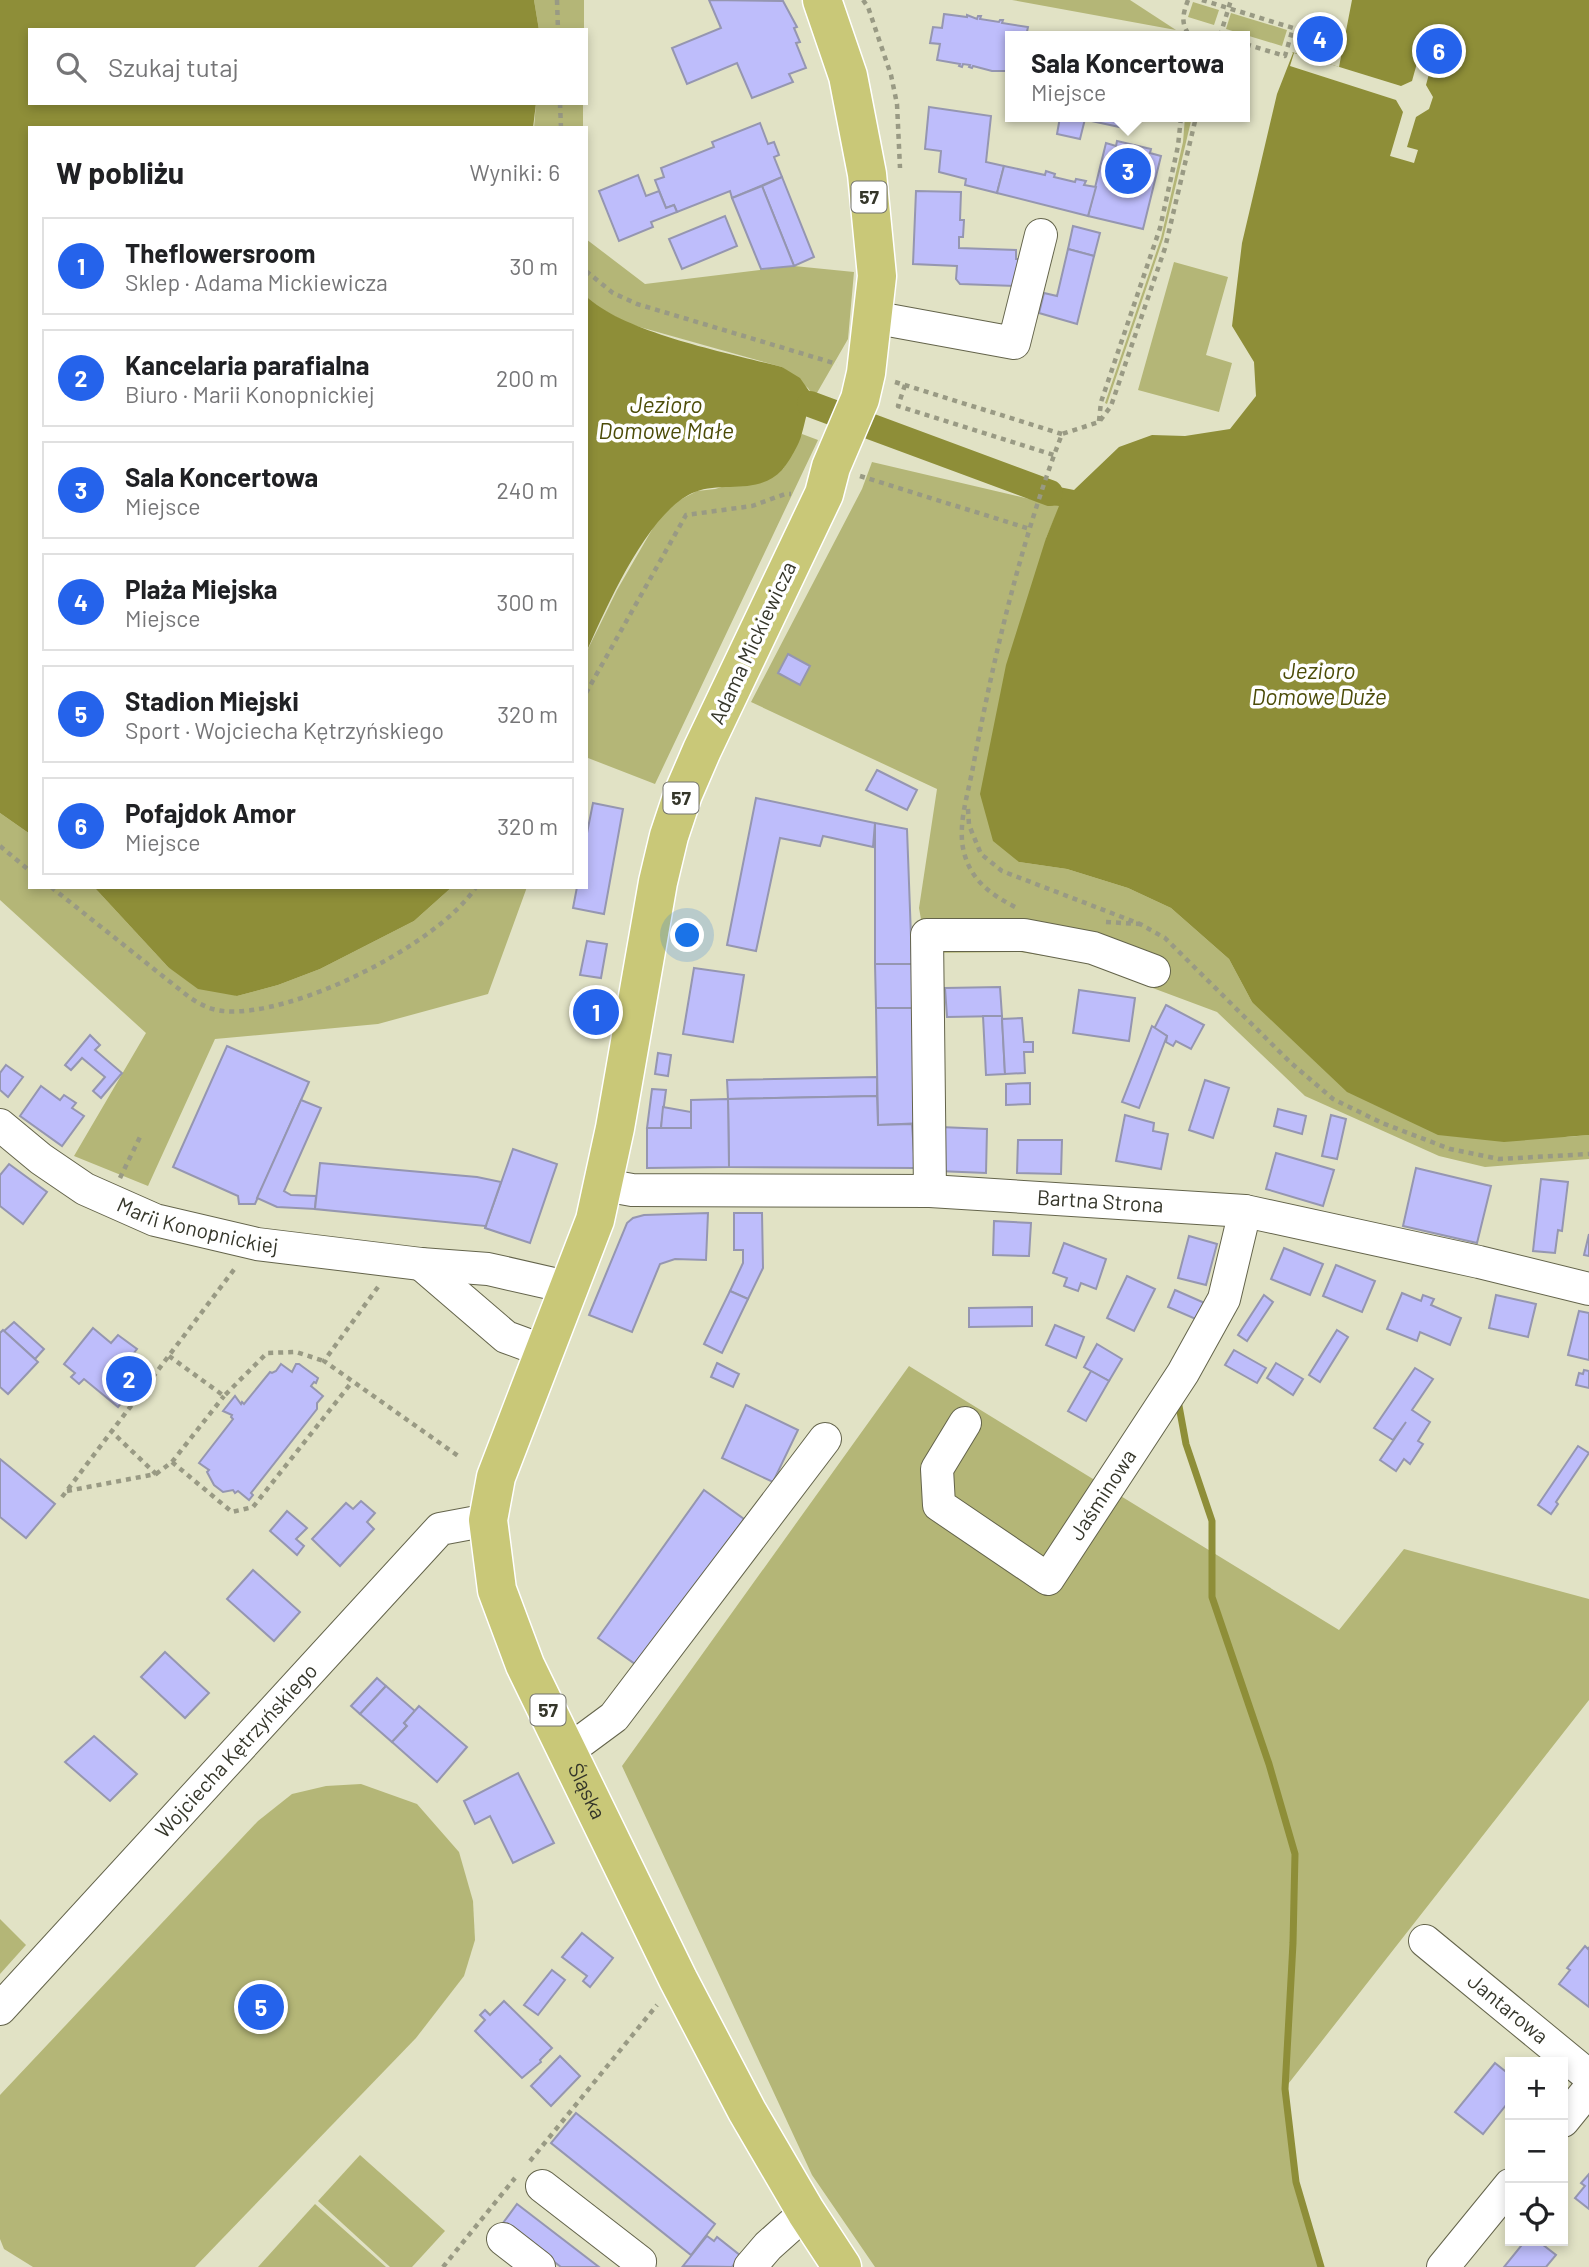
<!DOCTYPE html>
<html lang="pl">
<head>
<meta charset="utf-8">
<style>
	body { margin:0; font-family:Barlow,sans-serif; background:#f2f2f2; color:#202124 }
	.controls { position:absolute; right:21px; bottom:21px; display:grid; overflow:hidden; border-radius:0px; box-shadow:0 4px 10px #0003 }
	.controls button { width:63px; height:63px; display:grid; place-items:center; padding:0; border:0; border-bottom:2px solid #e0e0e0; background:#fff; color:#202124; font:35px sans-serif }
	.you { position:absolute; left:688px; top:936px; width:24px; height:24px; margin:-18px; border:5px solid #fff; border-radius:50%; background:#1a73e8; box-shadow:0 0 0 10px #1a73e833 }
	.badge { display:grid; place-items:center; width:46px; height:46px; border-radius:50%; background:#2563eb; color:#fff; font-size:23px; font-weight:700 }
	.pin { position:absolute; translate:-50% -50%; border:4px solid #fff; box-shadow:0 2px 7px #0006 }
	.popup { position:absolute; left:1005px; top:31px; width:245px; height:91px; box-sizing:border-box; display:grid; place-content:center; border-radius:0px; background:#fff; filter:drop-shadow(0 2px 5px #0005); font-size:23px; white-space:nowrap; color:#757577 }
	.popup b { font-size:26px; color:#202124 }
	.popup::after { content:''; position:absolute; left:50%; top:100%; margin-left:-14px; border:14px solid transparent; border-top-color:#fff }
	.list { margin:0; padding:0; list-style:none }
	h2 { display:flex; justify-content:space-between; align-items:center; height:91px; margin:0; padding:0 28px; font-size:30px }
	h2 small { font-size:23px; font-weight:400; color:#757577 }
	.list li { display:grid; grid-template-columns:46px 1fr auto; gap:21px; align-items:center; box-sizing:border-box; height:98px; margin:0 14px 14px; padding:0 14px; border:2px solid #e0e0e0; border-radius:0px }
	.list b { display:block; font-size:26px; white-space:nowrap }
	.list p { margin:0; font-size:23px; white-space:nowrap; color:#757577 }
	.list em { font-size:23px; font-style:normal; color:#757577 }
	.icon { flex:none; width:38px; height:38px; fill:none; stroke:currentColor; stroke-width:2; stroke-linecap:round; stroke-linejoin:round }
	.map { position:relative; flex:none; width:1589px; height:2267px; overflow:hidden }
	.search { position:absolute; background:#fff; box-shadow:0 4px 10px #0003; left:28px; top:28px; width:560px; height:77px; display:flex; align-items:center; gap:18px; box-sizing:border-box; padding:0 24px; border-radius:0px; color:#757577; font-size:26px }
	.panel { position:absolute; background:#fff; box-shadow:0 4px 10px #0003; left:28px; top:126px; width:560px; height:763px; border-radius:0px }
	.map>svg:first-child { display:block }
	.green { fill:#b4b677 }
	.water { fill:#8e8e38 }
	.pier { fill:#e1e2c5 }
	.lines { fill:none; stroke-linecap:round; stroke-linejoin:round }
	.stream { stroke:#8e8e38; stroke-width:7 }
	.canal { stroke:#8e8e38; stroke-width:26 }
	.building { fill:#bebdfb; stroke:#9596b0; stroke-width:2 }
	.minor-casing { stroke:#64644b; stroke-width:34 }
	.major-casing { stroke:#fff; stroke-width:41 }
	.path { stroke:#999a84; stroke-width:4.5; stroke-dasharray:5 5; stroke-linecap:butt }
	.minor { stroke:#fff; stroke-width:32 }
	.major { stroke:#c9c878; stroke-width:38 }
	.labels { text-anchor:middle; stroke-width:7; stroke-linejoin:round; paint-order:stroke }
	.shield { fill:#fff; stroke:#72726a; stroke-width:2 }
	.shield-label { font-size:19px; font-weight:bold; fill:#35362a }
	.street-label { font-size:21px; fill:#35362a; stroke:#fff }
	.water-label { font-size:23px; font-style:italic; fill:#4c4c08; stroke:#fff }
</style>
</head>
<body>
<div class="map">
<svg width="1589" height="2267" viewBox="0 0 1589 2267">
	<rect width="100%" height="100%" fill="#e1e2c5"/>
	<g class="green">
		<path d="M534 0H584V30H539Z"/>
		<path d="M1012 0H1130L1176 30Z"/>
		<path d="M1193 2 1219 10 1214 25 1188 17Z"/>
		<path d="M1231 13 1287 30 1282 46 1226 29Z"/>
		<path d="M536 103H583V128H534Z"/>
		<path d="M1185 117H1192L1163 239 1107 404 1105 403 1161 238 1183 142Z"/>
		<path d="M586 239 645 284 794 266 854 272 848 339 814 398 808 388 782 367 629 324 598 307 586 296Z"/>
		<path d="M1174 262 1228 277 1206 355 1232 363 1219 412 1138 390Z"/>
		<path d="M802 434 818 440 655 784 588 758 586 760V653L617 590 657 521 676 502 697 491 715 489 783 469Z"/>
		<path d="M872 462 1060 506 1046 538 1019 862 1067 869 1128 888 1171 908 1229 959 1252 1002 1567 1137 1589 1135V1159L1485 1167 1439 1156 1305 1096 1217 1012 1083 962 1020 952 927 953 919 908 937 789 751 702 862 489Z"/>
		<path d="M0 813 30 834V887H94L168 967 237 996 278 985 320 969 414 921 452 887H527L488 994 378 1024 215 1039 148 1186 74 1156 146 1033 0 900Z"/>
		<path d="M909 1366 1339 1630 1404 1549 1589 1599V1700L1285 2088 1296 2182 1321 2267H875L812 2175 622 1766Z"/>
		<path d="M361 1784 417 1804 459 1852 473 1901 475 1940 464 1976 416 2038 195 2267H33L4 2249 0 2239V2095L258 1821 292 1794 326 1786Z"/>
		<path d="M0 1919 26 1945 0 1974Z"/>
		<path d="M360 2155 445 2231 412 2267H390L318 2201Z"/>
		<path d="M315 2204 386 2267H258Z"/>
	</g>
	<g class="water">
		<path d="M0 0H534L539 30H30V103H536L533 128H30V834L0 813Z"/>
		<path d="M1352 0H1589V1135L1504 1142 1438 1135 1347 1092 1252 1002 1229 959 1171 908 1128 888 1067 869 1019 862 993 841 980 794 1006 665 1046 538 1059 506 1049 505 1054 486 1074 490 1119 447 1152 435 1185 436 1230 429 1256 396 1254 362 1232 326 1242 243 1277 94 1293 53 1292 52 1339 67Z"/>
		<path d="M586 296C624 333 729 353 782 367L800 378 814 398C806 410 806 420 802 433 800 443 789 462 782 470 757 496 724 481 695 492 649 509 606 608 586 653Z"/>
		<path d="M94 887H452L414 921 320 969 278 985 237 996 198 989 168 967Z"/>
	</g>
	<path class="pier" d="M1424 38 1449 46 1444 61 1433 59 1426 85 1433 97 1429 109 1416 117 1407 147 1418 150 1414 163 1390 156 1403 112 1396 100 1290 66 1294 53 1401 86 1412 81Z"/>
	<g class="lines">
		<path class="stream" d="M1179 1406 1186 1444 1212 1521V1597L1269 1764 1295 1854 1293 1943 1285 2089 1296 2182 1321 2267"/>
		<path class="canal" d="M810 404 1050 493"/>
	</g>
	<g class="building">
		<path d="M709 0 783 1 797 27 794 28 800 42 796 43 806 68 789 74 793 82 752 98 737 63 687 84 672 48 721 28Z"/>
		<path d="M944 14 967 17V15L977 19 978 16H981L980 19 999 22 1000 20H1003L1002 23 1028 27 1026 36H1011L1010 74 1007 71H992L973 66 972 68 969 67 970 65 963 64 962 67 959 66 960 64 937 60 940 44 930 43 933 27 942 28Z"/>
		<path d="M929 107 991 116 986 162 1004 166 997 193 965 185 966 179 939 172 941 151 925 149Z"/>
		<path d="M1060 117 1085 119 1080 139 1057 134Z"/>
		<path d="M1073 117H1127L1124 128Z"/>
		<path d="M760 123 768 144 774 142 779 155 774 157 782 177 732 198 730 191 677 212 674 205 666 208 655 180 664 177 661 168 714 147 712 142Z"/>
		<path d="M1117 141 1151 149 1150 153 1161 156 1143 229 1088 216 1106 143 1116 146Z"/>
		<path d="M1004 166 1045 175 1046 171 1055 174 1054 177 1075 182 1076 179 1086 181 1084 185 1096 187 1088 216 997 193Z"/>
		<path d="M638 175 646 196 659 191 666 208 674 205 677 212 651 222 653 227 619 241 599 191Z"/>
		<path d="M782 177 814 257 794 266 762 186Z"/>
		<path d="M762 186 794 266 761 269 732 198Z"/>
		<path d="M916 191 961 192 960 220H964L963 237H959V248L1016 250V259H1021L1015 286 960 284 956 279 957 266 913 264Z"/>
		<path d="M725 216 737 246 682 269 669 239Z"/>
		<path d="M1073 226 1100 233 1094 256 1068 249Z"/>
		<path d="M1068 249 1094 256 1077 324 1039 313 1044 293 1057 296Z"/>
		<path d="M788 654 810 666 800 685 778 673Z"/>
		<path d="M877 770 917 790 907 810 866 790Z"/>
		<path d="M756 798 875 823 873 847 823 836 820 846 780 838 756 951 727 945Z"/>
		<path d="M593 803 623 809 604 914 573 908 577 887H586V838Z"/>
		<path d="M875 823 907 829 912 964H875Z"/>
		<path d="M587 941 607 944 601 978 580 975Z"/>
		<path d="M875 964H922V1008H876Z"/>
		<path d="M694 968 744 975 733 1042 683 1034Z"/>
		<path d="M1000 987 1002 1016 947 1017 945 988Z"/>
		<path d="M1079 990 1135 998 1129 1041 1073 1033Z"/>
		<path d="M592 1003 603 1006 600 1021 589 1019Z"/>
		<path d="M1166 1005 1204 1025 1191 1049 1176 1041 1173 1046 1166 1042 1167 1036 1154 1029Z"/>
		<path d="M876 1008H922L924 1123 878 1125Z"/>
		<path d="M983 1016H1002L1005 1074 986 1075Z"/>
		<path d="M1022 1018 1024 1042H1033V1052H1024L1025 1073 1005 1074 1002 1019Z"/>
		<path d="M1152 1026 1167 1036 1139 1108 1122 1102Z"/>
		<path d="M90 1035 100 1045 95 1050 122 1073 101 1098 93 1091 105 1077 82 1058 71 1070 65 1065Z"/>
		<path d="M227 1046 309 1082 255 1204H239L238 1196 173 1167Z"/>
		<path d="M658 1053 671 1055 668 1076 655 1074Z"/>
		<path d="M6 1065 23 1077 8 1097 0 1090V1073Z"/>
		<path d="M877 1077V1096L728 1099 727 1080Z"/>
		<path d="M1205 1080 1229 1088 1213 1138 1189 1130Z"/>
		<path d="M1030 1083V1104L1006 1105V1084Z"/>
		<path d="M41 1086 60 1100 64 1095 76 1103 72 1108 84 1116 62 1146 20 1116Z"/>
		<path d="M652 1089 666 1090 661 1128H647Z"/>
		<path d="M877 1096 878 1125 912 1124 915 1168 729 1167 728 1099Z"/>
		<path d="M728 1099 729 1167 647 1168V1128H691V1100Z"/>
		<path d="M301 1100 321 1108 284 1191 291 1195 316 1196 315 1209 277 1207 257 1198Z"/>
		<path d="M663 1107 691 1112V1128H661Z"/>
		<path d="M1278 1109 1306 1116 1302 1134 1274 1126Z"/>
		<path d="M1125 1115 1154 1123 1153 1131 1168 1134 1161 1169 1116 1161Z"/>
		<path d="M1331 1115 1346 1119 1337 1159 1322 1156Z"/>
		<path d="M940 1127 987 1129 986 1173 938 1171Z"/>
		<path d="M1018 1140H1062L1061 1174 1017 1173Z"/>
		<path d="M513 1149 557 1164 530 1243 485 1228Z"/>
		<path d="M1276 1153 1334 1170 1323 1206 1266 1189Z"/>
		<path d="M320 1163 477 1177 501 1182 485 1228 486 1226 315 1209Z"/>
		<path d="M9 1164 47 1192 23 1224 0 1206V1175Z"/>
		<path d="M1416 1168 1491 1186 1477 1243 1403 1226Z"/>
		<path d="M1541 1179 1568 1182 1562 1231 1558 1230 1555 1253 1533 1251Z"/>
		<path d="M708 1213 706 1260 675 1259 660 1264 632 1332 589 1315 627 1223 633 1218 644 1215Z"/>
		<path d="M734 1213H762L763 1268 748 1299 730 1291 743 1263V1250H734Z"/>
		<path d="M994 1221 1031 1223 1029 1256 993 1255Z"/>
		<path d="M1589 1234V1256L1584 1255Z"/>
		<path d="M1189 1236 1217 1244 1206 1285 1178 1278Z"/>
		<path d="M1064 1243 1106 1259 1096 1289 1081 1283 1078 1291 1064 1286 1067 1278 1053 1273Z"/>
		<path d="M1284 1248 1323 1264 1310 1295 1271 1279Z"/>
		<path d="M1336 1265 1375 1281 1362 1312 1323 1296Z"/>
		<path d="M1127 1276 1155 1289 1134 1331 1107 1318Z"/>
		<path d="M1175 1290 1207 1304 1198 1320 1168 1307Z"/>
		<path d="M730 1291 748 1299 722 1353 704 1344Z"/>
		<path d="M1402 1293 1421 1301 1423 1295 1434 1299 1431 1305 1461 1318 1450 1345 1420 1332 1417 1341 1387 1329Z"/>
		<path d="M1264 1295 1273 1302 1247 1341 1238 1335Z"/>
		<path d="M1496 1295 1536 1304 1528 1337 1489 1328Z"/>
		<path d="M1032 1307V1326L969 1327V1308Z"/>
		<path d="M1579 1311 1589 1313V1360L1568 1355Z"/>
		<path d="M14 1322 44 1349 35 1359 4 1331Z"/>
		<path d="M1055 1325 1084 1337 1076 1358 1046 1345Z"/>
		<path d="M93 1328 111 1343 118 1335 137 1349 130 1358 147 1372 118 1407 84 1379 79 1384 71 1377 75 1373 64 1364Z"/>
		<path d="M3 1330 38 1362 8 1394 0 1387V1333Z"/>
		<path d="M1337 1330 1348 1337 1320 1382 1309 1375Z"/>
		<path d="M1097 1344 1122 1359 1109 1381 1084 1367Z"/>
		<path d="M1234 1350 1266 1368 1257 1383 1225 1365Z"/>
		<path d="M717 1363 739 1374 733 1387 711 1377Z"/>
		<path d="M1276 1363 1303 1379 1293 1395 1267 1378Z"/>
		<path d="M281 1364 292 1372 296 1364H299L318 1378 316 1383 314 1382 311 1386 323 1396 317 1403V1409L251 1493 253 1495 249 1500 238 1491 235 1493 233 1490 223 1492 214 1485 207 1472 209 1470 199 1463 233 1419 231 1417 232 1415 223 1411 235 1396 241 1404 242 1402 244 1404 270 1372 272 1373 276 1371Z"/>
		<path d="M1415 1368 1433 1379 1412 1410 1430 1422 1418 1441 1423 1444 1410 1464 1404 1459 1396 1471 1380 1460 1406 1422 1393 1440 1374 1428Z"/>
		<path d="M1584 1370 1589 1371V1388L1576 1385 1579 1373 1583 1374Z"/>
		<path d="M1091 1371 1109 1381 1086 1421 1068 1411Z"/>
		<path d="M746 1405 798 1430 773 1482 722 1458Z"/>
		<path d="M1578 1446 1589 1453 1556 1502 1558 1504 1551 1514 1538 1505Z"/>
		<path d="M0 1459 55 1504 26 1538 0 1517Z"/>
		<path d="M704 1490 744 1519 638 1666 598 1638Z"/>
		<path d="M361 1501 375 1513 367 1522 374 1529 340 1566 312 1539 346 1503 353 1509Z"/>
		<path d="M287 1511 307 1528 296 1539 304 1546 297 1555 270 1531Z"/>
		<path d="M253 1570 300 1612 274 1641 227 1599Z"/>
		<path d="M165 1652 209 1693 185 1718 141 1677Z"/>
		<path d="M377 1678 386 1686 360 1714 351 1706Z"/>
		<path d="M386 1686 415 1711 404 1723 407 1726 392 1742 360 1714Z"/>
		<path d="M419 1706 467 1747 437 1782 392 1742 407 1726 404 1723Z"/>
		<path d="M94 1736 137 1774 110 1801 65 1762Z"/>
		<path d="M518 1773 554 1843 513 1863 490 1816 475 1824 464 1801Z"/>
		<path d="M582 1933 613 1958 590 1987 583 1981 587 1976 562 1957Z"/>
		<path d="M1585 1946 1588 1949 1589 1947V2007L1559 1984 1570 1970 1567 1968Z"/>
		<path d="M552 1970 565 1980 538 2015 524 2005Z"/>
		<path d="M504 2001 552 2048 540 2060 541 2062 522 2078 475 2031 485 2020 480 2015 485 2010 490 2015Z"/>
		<path d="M560 2056 580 2076 551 2106 531 2086Z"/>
		<path d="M1495 2063 1510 2075V2100L1483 2134 1455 2112Z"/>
		<path d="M576 2113 715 2224 691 2255 551 2143Z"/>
		<path d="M1589 2174V2209L1575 2198 1585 2186 1581 2183Z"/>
		<path d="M517 2204 599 2267H561L503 2223Z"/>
		<path d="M707 2236 714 2241 717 2237 741 2256 732 2267 683 2266Z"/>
		<path d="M1525 2241H1538L1556 2255 1546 2267H1504Z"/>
	</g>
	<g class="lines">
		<g class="minor-casing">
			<g id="minor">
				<path d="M872 317 1014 343 1041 235"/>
				<path id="s1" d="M0 1125 41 1159 85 1189 155 1220 257 1244 421 1264 488 1269 567 1287"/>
				<path id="s2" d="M604 1185 632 1190 930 1191 1245 1211 1479 1262 1589 1289"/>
				<path d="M930 1191 927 935H1024L1093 948 1154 971"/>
				<path d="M421 1264 506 1337 544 1351"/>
				<path id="s3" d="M965 1423 937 1469 939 1505 1048 1579 1183 1373 1224 1299 1245 1211"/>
				<path d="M568 1751 614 1717 825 1439"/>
				<path id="s4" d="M1425 1941 1589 2076"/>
				<path id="s5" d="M0 2009 440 1529 488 1520"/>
				<path d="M1563 2121 1589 2089"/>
				<path d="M542 2186 640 2262 639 2267"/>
				<path d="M503 2239 539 2267"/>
				<path d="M750 2267 768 2246 806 2212"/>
				<path d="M1443 2267 1510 2185"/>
			</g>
		</g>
		<g class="major-casing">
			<g id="major">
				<path id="s6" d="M822 0 848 76 867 174 877 276 866 373 860 399 831 467 824 494 702 750 683 794 669 836 658 882 615 1128 595 1220 496 1477 488 1520 497 1590 525 1665 678 1979 747 2111 806 2212 842 2267"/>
			</g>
		</g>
		<g class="path">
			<path d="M557 0 558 30"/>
			<path d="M863 0 868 7 891 75 897 104 900 168"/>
			<path d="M1188 0C1183 14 1180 23 1190 36"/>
			<path d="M1202 0 1293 28 1285 56 1245 44"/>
			<path d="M1220 36 1231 0"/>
			<path d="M560 103 561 128"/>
			<path d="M586 271 613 293 637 304 837 364"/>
			<path d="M895 382 1062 434"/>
			<path d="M905 385 898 406 1054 455"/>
			<path d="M1099 421 1101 402 1160 228 1178 146 1181 117"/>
			<path d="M860 476 1030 529"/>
			<path d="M586 693 686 515 752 506 785 494H791"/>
			<path d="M968 809 969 825 981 854 1002 871 1140 924 1165 938 1290 1062 1333 1099 1382 1123 1450 1149 1499 1159 1589 1154"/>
			<path d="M0 846 30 871"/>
			<path d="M51 887 189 997C199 1004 211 1010 223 1011 292 1018 438 945 476 887"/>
			<path d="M1015 907C992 895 973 882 965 856 956 828 968 795 973 767 994 655 1021 541 1062 434L1099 422 1111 406 1165 248 1196 117"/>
			<path d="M1106 922 1140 924"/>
			<path d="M120 1178 141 1135"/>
			<path d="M378 1287 324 1361 461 1458"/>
			<path d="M169 1356 224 1396 267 1353 296 1352 324 1361"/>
			<path d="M172 1462 232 1512 253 1507 352 1382"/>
			<path d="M156 1474 172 1462 224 1396"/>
			<path d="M67 1491 156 1474 112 1432"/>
			<path d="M62 1497 236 1267"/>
			<path d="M530 2161 657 2005"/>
			<path d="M443 2267 515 2178"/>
		</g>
		<use href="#minor" class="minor"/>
		<use href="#major" class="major"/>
	</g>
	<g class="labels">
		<g class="shield">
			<rect x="851.5" y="181.5" width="35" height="31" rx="5"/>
			<rect x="663.5" y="782.5" width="35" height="31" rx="5"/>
			<rect x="530.5" y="1694.5" width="35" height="31" rx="5"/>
		</g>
		<g class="shield-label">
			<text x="869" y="204">57</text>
			<text x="681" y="805">57</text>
			<text x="548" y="1717">57</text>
		</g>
		<g class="street-label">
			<text transform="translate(753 643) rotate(-65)" y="7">Adama Mickiewicza</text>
			<text dy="7" stroke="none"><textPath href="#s2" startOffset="497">Bartna Strona</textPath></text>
			<text dy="7" stroke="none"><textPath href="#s1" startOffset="226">Marii Konopnickiej</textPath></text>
			<text dy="7" stroke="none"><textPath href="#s3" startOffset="322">Jaśminowa</textPath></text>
			<text dy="7" stroke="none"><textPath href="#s5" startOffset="350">Wojciecha Kętrzyńskiego</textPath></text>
			<text dy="7" stroke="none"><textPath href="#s6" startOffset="1886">Śląska</textPath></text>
			<text dy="7" stroke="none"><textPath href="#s4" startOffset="107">Jantarowa</textPath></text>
		</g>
		<g class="water-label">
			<text x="666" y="413">Jezioro<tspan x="666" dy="26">Domowe Małe</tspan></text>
			<text x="1319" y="679">Jezioro<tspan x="1319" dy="26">Domowe Duże</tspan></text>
		</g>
	</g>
</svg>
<div class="controls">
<button>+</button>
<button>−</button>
<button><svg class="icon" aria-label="locate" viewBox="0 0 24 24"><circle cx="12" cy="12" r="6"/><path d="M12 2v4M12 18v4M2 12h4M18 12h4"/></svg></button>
</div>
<div class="you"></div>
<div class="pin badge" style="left:596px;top:1012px">1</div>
<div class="pin badge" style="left:129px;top:1379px">2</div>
<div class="pin badge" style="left:1128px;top:171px">3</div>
<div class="popup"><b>Sala Koncertowa</b>Miejsce</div>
<div class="pin badge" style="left:1320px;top:39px">4</div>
<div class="pin badge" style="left:261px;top:2007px">5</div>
<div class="pin badge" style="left:1439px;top:51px">6</div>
<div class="search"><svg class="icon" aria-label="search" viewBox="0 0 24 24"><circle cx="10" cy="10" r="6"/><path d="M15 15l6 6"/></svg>Szukaj tutaj</div>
<section class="panel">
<h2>W pobliżu<small>Wyniki: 6</small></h2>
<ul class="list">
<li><span class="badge">1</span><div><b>Theflowersroom</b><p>Sklep · Adama Mickiewicza</p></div><em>30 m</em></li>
<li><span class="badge">2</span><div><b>Kancelaria parafialna</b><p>Biuro · Marii Konopnickiej</p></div><em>200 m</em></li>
<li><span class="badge">3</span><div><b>Sala Koncertowa</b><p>Miejsce</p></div><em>240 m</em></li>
<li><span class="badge">4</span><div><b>Plaża Miejska</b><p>Miejsce</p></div><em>300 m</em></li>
<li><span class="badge">5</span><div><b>Stadion Miejski</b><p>Sport · Wojciecha Kętrzyńskiego</p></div><em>320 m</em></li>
<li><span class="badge">6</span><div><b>Pofajdok Amor</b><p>Miejsce</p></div><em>320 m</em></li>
</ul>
</section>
</div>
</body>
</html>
